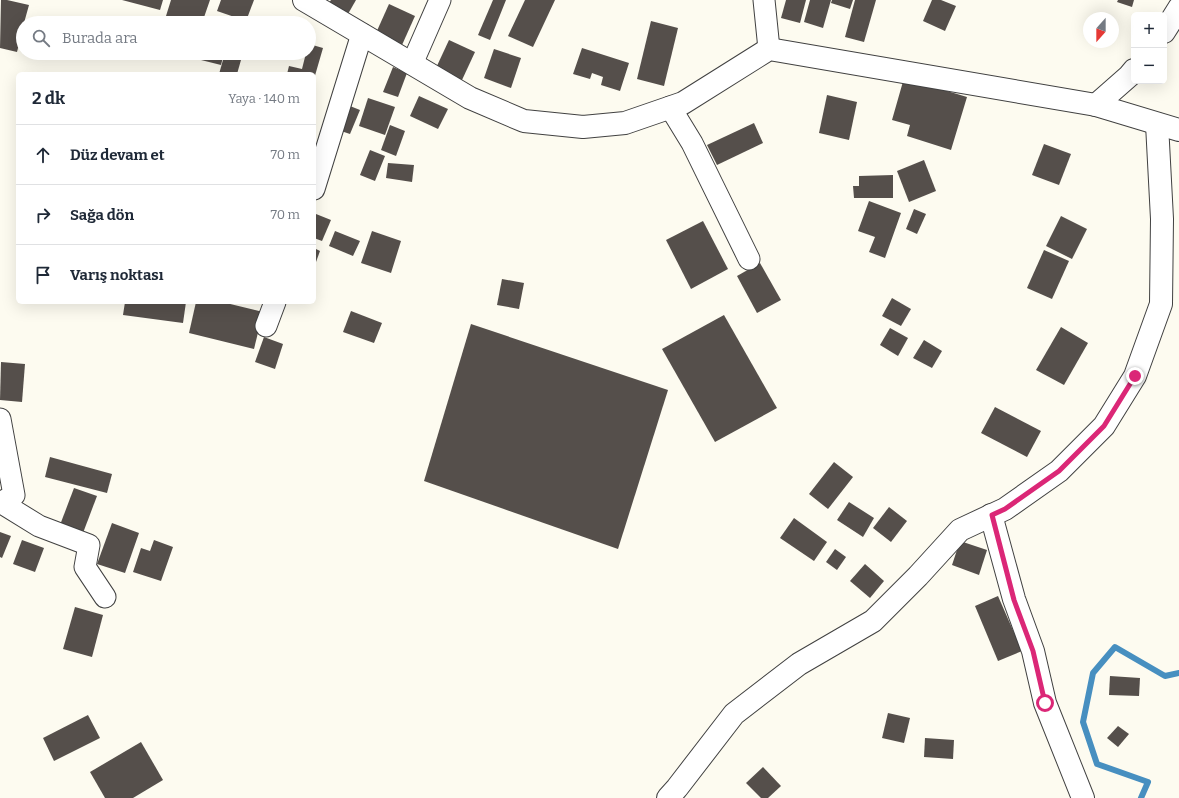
<!DOCTYPE html>
<html lang="tr">
<head>
<meta charset="utf-8">
<style>
	body { margin:0; font-family:Bitter,serif; background:#f6f6f7; color:#1f2937 }
	.controls { position:absolute; right:12px; top:12px; display:grid; overflow:hidden; border-radius:6px; box-shadow:0 4px 16px #0002 }
	.controls button { width:36px; height:36px; display:grid; place-items:center; padding:0; border:0; border-bottom:1px solid #e0e1e3; background:#fff; color:#1f2937; font:20px sans-serif }
	.compass { position:absolute; left:1083px; top:12px; width:36px; height:36px; border-radius:50%; background:#fff; box-shadow:0 4px 16px #0002; rotate:201deg }
	.stop { position:absolute; width:12px; height:12px; margin:-9px; border:3px solid #db2777; border-radius:50%; background:#fff }
	.stop.end { background:#db2777; border-color:#fff; box-shadow:0 1px 4px #0008 }
	.list { margin:0; padding:0; list-style:none }
	h2 { display:flex; justify-content:space-between; align-items:center; height:52px; margin:0; padding:0 16px; font-size:17px }
	h2 small { font-size:13px; font-weight:400; color:#747a83 }
	.list li { display:grid; grid-template-columns:26px 1fr auto; gap:12px; align-items:center; box-sizing:border-box; height:60px; padding:0 16px; border-top:1px solid #e0e1e3 }
	.list b { display:block; font-size:15px; white-space:nowrap }
	.list em { font-size:13px; font-style:normal; color:#747a83 }
	.icon { flex:none; width:22px; height:22px; fill:none; stroke:currentColor; stroke-width:2; stroke-linecap:round; stroke-linejoin:round }
	.map { position:relative; flex:none; width:1179px; height:798px; overflow:hidden }
	.search { position:absolute; background:#fff; box-shadow:0 4px 16px #0002; left:16px; top:16px; width:300px; height:44px; display:flex; align-items:center; gap:10px; box-sizing:border-box; padding:0 14px; border-radius:22px; color:#747a83; font-size:15px }
	.panel { position:absolute; background:#fff; box-shadow:0 4px 16px #0002; left:16px; top:72px; width:300px; height:232px; border-radius:6px }
	.map>svg:first-child { display:block }
	.lines { fill:none; stroke-linecap:round; stroke-linejoin:round }
	.stream { stroke:#478fc0; stroke-width:6 }
	.building { fill:#554f4b }
	.minor-casing { stroke:#414141; stroke-width:23 }
	.tertiary-casing { stroke:#414141; stroke-width:24 }
	.minor { stroke:#fff; stroke-width:21 }
	.tertiary { stroke:#fff; stroke-width:22 }
	.route { stroke:#db2777; stroke-width:5 }
</style>
</head>
<body>
<div class="map">
<svg width="1179" height="798" viewBox="0 0 1179 798">
	<rect width="100%" height="100%" fill="#fdfbf0"/>
	<g class="lines">
		<path class="stream" d="M1141 798 1148 782 1097 764 1083 722 1093 673 1115 647 1165 676 1179 673"/>
	</g>
	<g class="building">
		<path d="M1 0H7L29 5 24 23H23V28L17 52 0 48Z"/>
		<path d="M122 0H163L160 10Z"/>
		<path d="M171 0H210L202 23H188L166 16Z"/>
		<path d="M221 0H254L246 21 217 11Z"/>
		<path d="M331 0H356L348 14 329 3Z"/>
		<path d="M493 0H506L490 40 478 35Z"/>
		<path d="M525 0H555L533 47 508 36Z"/>
		<path d="M786 0H806L800 23 781 18Z"/>
		<path d="M810 0H831L823 28 804 22Z"/>
		<path d="M832 0H853L850 9 831 3Z"/>
		<path d="M855 0H876L864 42 845 37Z"/>
		<path d="M932 0H941L956 6 945 31 923 21Z"/>
		<path d="M1118 0H1134L1132 7 1117 2Z"/>
		<path d="M389 4 415 16 402 45 376 33Z"/>
		<path d="M651 21 678 28 664 86 637 79Z"/>
		<path d="M449 40 475 52 462 80 436 68Z"/>
		<path d="M309 44 323 48 314 79V74H287L289 66 302 69 306 53H309Z"/>
		<path d="M582 48 629 63 620 91 601 85 603 77 592 73 590 79 573 74Z"/>
		<path d="M494 49 521 58 511 88 484 78Z"/>
		<path d="M33 53H57L56 59Z"/>
		<path d="M194 53H224L221 65 193 58Z"/>
		<path d="M225 53H243L237 74H219Z"/>
		<path d="M393 67 407 73 398 97 383 92Z"/>
		<path d="M904 78 967 97 951 150 907 136 910 125 892 120Z"/>
		<path d="M827 95 857 102 849 140 819 133Z"/>
		<path d="M419 96 448 109 438 129 410 116Z"/>
		<path d="M368 98 395 107 385 135 359 126Z"/>
		<path d="M345 104 360 110 350 134 335 129Z"/>
		<path d="M754 123 763 143 717 165 707 145Z"/>
		<path d="M390 125 405 131 396 156 381 150Z"/>
		<path d="M1044 144 1071 154 1059 185 1032 175Z"/>
		<path d="M370 150 385 156 375 181 360 175Z"/>
		<path d="M924 160 936 191 909 202 897 171Z"/>
		<path d="M388 163 414 165 412 182 386 178Z"/>
		<path d="M893 175V198H854L853 186H859V176Z"/>
		<path d="M869 201 901 213 885 258 869 252 875 237 858 231Z"/>
		<path d="M914 209 926 214 917 234 906 229Z"/>
		<path d="M316 214 331 220 322 241 314 238V219Z"/>
		<path d="M1061 216 1087 229 1072 259 1046 246Z"/>
		<path d="M703 221 728 269 691 289 666 240Z"/>
		<path d="M335 231 360 241 353 256 329 246Z"/>
		<path d="M372 231 401 241 391 273 361 263Z"/>
		<path d="M314 248 320 251 316 262 314 261Z"/>
		<path d="M1044 250 1069 261 1052 299 1027 288Z"/>
		<path d="M760 263 781 300 757 313 737 276Z"/>
		<path d="M502 279 524 283 519 309 497 305Z"/>
		<path d="M892 298 911 309 901 326 882 316Z"/>
		<path d="M125 302H186L183 323 123 315Z"/>
		<path d="M196 302H222L263 312 254 349 189 333Z"/>
		<path d="M351 311 382 323 374 343 343 332Z"/>
		<path d="M724 315 777 408 715 442 662 349Z"/>
		<path d="M471 324 668 390 618 549 424 481Z"/>
		<path d="M1061 327 1088 343 1064 385 1036 370Z"/>
		<path d="M890 328 908 338 898 356 880 345Z"/>
		<path d="M264 337 283 344 275 369 255 362Z"/>
		<path d="M924 340 942 351 932 368 913 358Z"/>
		<path d="M1 362 25 364 22 402 0 400Z"/>
		<path d="M995 407 1041 431 1027 457 981 433Z"/>
		<path d="M50 457 112 474 107 493 45 477Z"/>
		<path d="M834 462 853 477 828 509 809 494Z"/>
		<path d="M74 488 97 496 83 533 60 525Z"/>
		<path d="M849 502 874 518 863 537 837 520Z"/>
		<path d="M889 507 907 521 891 542 873 528Z"/>
		<path d="M794 518 827 542 814 561 780 538Z"/>
		<path d="M112 523 139 533 125 573 97 564Z"/>
		<path d="M0 532 11 536 2 558 0 557Z"/>
		<path d="M22 540 44 548 35 572 13 564Z"/>
		<path d="M154 540 173 547 161 581 133 572 141 548 150 551Z"/>
		<path d="M960 541 987 550 979 575 952 565Z"/>
		<path d="M835 549 846 557 837 570 826 562Z"/>
		<path d="M865 564 884 581 870 598 850 581Z"/>
		<path d="M998 596 1022 651 998 661 975 606Z"/>
		<path d="M75 607 103 615 92 657 63 649Z"/>
		<path d="M1110 676 1140 678 1139 696 1109 695Z"/>
		<path d="M888 713 910 718 904 743 882 738Z"/>
		<path d="M88 715 100 738 54 761 43 738Z"/>
		<path d="M1118 726 1129 734 1118 747 1107 738Z"/>
		<path d="M925 738 954 740 953 759 924 757Z"/>
		<path d="M141 742 163 780 133 798H105L90 772Z"/>
		<path d="M763 767 781 786 768 798H761L746 783Z"/>
	</g>
	<g class="lines">
		<g class="minor-casing">
			<g id="minor">
				<path d="M764 0 769 49"/>
				<path d="M412 64 440 0"/>
				<path d="M670 107 692 143 749 259"/>
				<path d="M314 189 362 34"/>
				<path d="M266 326 275 302"/>
				<path d="M0 419 14 495 0 503"/>
				<path d="M0 502 39 526 89 545 85 567 105 597"/>
			</g>
		</g>
		<g class="tertiary-casing">
			<g id="tertiary">
				<path d="M304 0 470 98 524 121 583 127 625 123 683 103 769 49 1096 105 1179 130"/>
				<path d="M1164 32 1179 8"/>
				<path d="M1096 105 1129 76 1134 70"/>
				<path d="M991 515 1014 599 1033 651 1045 703 1083 798"/>
				<path d="M668 798 677 788 734 714 799 664 873 621 918 576 960 530 1005 509 1059 471 1104 426 1135 376 1161 304 1162 219 1157 124"/>
			</g>
		</g>
		<use href="#minor" class="minor"/>
		<use href="#tertiary" class="tertiary"/>
	</g>
	<g class="lines">
		<path class="route" d="M1045 703 1033 651 1014 600 992 515 1005 509 1059 471 1104 426 1135 376"/>
	</g>
</svg>
<div class="controls">
<button>+</button>
<button>−</button>
</div>
<svg class="compass" viewBox="-18 -18 36 36"><path d="M0-13l5 13h-10z" fill="#e53935"/><path d="M0 13l5-13h-10z" fill="#747a83"/></svg>
<div class="stop" style="left:1045px;top:703px"></div>
<div class="stop end" style="left:1135px;top:376px"></div>
<div class="search"><svg class="icon" aria-label="search" viewBox="0 0 24 24"><circle cx="10" cy="10" r="6"/><path d="M15 15l6 6"/></svg>Burada ara</div>
<section class="panel">
<h2>2 dk<small>Yaya · 140 m</small></h2>
<ul class="list">
<li><svg class="icon" aria-label="ahead" viewBox="0 0 24 24"><path d="M12 20V5M6 11l6-6 6 6"/></svg><div><b>Düz devam et</b></div><em>70 m</em></li>
<li><svg class="icon" aria-label="right" viewBox="0 0 24 24"><path d="M7 20v-9h11M14 6l5 5-5 5"/></svg><div><b>Sağa dön</b></div><em>70 m</em></li>
<li><svg class="icon" aria-label="arrive" viewBox="0 0 24 24"><path d="M6 21V4h12l-3 4 3 4H6"/></svg><div><b>Varış noktası</b></div></li>
</ul>
</section>
</div>
</body>
</html>
